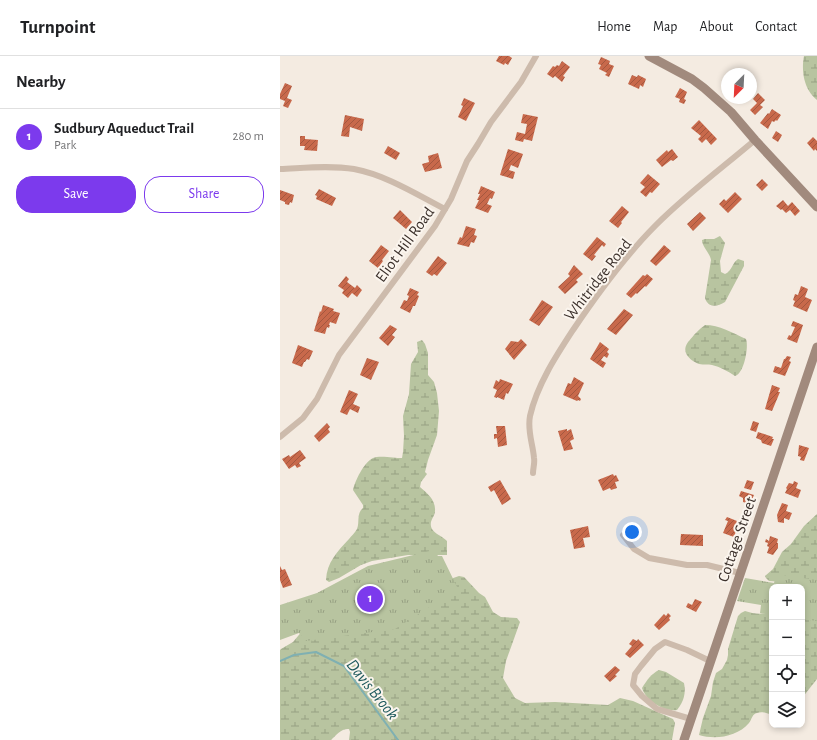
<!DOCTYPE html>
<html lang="en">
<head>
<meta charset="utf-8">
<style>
	body { margin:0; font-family:"Alegreya Sans",sans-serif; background:#f2f2f2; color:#202124 }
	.controls { position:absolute; right:12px; bottom:12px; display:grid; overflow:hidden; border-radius:8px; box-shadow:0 2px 6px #0003 }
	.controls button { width:36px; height:36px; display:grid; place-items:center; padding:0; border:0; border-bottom:1px solid #e0e0e0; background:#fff; color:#202124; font:20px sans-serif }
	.compass { position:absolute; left:441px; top:12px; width:36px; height:36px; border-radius:50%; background:#fff; box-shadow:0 2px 6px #0003; rotate:204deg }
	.you { position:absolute; left:352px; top:476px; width:14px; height:14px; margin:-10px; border:3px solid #fff; border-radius:50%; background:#1a73e8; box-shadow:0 0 0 6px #1a73e833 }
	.badge { display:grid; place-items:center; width:26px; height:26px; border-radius:50%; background:#7c3aed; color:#fff; font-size:13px; font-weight:700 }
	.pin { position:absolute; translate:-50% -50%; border:2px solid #fff; box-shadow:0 1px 4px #0006 }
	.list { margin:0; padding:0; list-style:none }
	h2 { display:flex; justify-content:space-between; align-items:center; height:52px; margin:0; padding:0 16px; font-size:17px }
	h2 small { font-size:13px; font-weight:400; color:#757577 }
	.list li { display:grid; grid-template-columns:26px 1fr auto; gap:12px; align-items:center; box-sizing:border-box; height:56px; padding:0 16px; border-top:1px solid #e0e0e0 }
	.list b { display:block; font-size:15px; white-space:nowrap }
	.list p { margin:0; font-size:13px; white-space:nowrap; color:#757577 }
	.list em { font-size:13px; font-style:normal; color:#757577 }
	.actions { display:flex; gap:8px; padding:12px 16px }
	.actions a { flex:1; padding:9px 0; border:1px solid #7c3aed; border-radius:16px; text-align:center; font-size:14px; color:#7c3aed }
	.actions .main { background:#7c3aed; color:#fff }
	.icon { flex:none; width:22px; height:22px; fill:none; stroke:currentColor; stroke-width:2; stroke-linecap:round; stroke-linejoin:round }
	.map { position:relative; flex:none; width:537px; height:684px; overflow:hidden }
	header { display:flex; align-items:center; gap:24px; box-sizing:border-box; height:56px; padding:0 20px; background:#fff; border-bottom:1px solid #e0e0e0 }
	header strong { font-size:19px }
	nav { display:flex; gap:22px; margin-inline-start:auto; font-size:14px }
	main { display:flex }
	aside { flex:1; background:#fff }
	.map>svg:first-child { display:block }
	.wetland { fill:url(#wetland-marsh) }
	.park { fill:url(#park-tufts) }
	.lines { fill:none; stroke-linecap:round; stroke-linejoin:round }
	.stream { stroke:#7fb0b2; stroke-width:2 }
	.building { fill:url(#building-hatch) }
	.street { stroke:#cdbbac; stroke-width:6 }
	.secondary { stroke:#a18a7d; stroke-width:9 }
	.labels { text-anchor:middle; stroke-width:4; stroke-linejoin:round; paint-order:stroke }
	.street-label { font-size:16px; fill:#3b302b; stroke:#fbf5ee }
	.water-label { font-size:17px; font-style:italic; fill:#1f5a5e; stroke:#fbf5ee }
</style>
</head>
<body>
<header>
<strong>Turnpoint</strong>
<nav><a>Home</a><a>Map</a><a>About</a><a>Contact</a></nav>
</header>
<main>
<aside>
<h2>Nearby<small></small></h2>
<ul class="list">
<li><span class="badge">1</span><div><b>Sudbury Aqueduct Trail</b><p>Park</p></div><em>280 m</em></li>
</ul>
<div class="actions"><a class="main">Save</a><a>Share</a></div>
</aside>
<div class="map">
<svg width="537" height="684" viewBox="0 0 537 684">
	<defs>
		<pattern id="wetland-marsh" width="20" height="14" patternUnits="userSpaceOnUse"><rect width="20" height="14" fill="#b8c4a0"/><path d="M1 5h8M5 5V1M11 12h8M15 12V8" fill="none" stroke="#97a083"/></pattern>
		<pattern id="park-tufts" width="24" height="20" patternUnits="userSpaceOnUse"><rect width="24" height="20" fill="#b8c4a0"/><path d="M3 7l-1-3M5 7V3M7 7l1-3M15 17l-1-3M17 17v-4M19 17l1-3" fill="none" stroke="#97a083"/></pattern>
		<pattern id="building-hatch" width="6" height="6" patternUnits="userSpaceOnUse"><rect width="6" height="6" fill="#c8694b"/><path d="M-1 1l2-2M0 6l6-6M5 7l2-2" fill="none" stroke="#a4573f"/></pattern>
	</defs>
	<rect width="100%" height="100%" fill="#f4ebe1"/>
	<g class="wetland">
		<path d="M524 0H537V44C524 34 521 15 524 0Z"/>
		<path d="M440 180 445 187 440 205 441 216 445 218C452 215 452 207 458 203L464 205V210L445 246C437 251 428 252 425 242L431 204C430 197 422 191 422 184L425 183H434Z"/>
		<path d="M425 269C439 269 453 277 466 283 469 291 464 318 455 320 448 315 440 311 432 309 428 308 424 309 419 308 409 304 400 295 409 285 414 279 418 274 425 269Z"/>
		<path d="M142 284 145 288 148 297V319L154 326 157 337 159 355 157 379 148 404 145 416 147 418 141 426 140 431C147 437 156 444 155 455 155 461 148 465 152 473 155 478 162 480 167 485V499H128L92 505 81 509 59 522 49 526 46 524C47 506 57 496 69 483 71 480 75 477 77 473 80 466 76 458 83 452V449L73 434C75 425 84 406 93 402 99 399 115 402 122 402L123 396 124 380 123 360 129 338 131 308 138 296 137 286Z"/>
		<path d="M537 458V528L489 525 486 522 485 520 493 513 502 496 511 488 524 470Z"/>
		<path d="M179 520 184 521 199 537 205 541 213 556 221 561 237 562 240 566 226 605 223 622 235 642 245 647 275 646 328 649 340 642 353 645 393 663 395 667 392 684H69L70 676 69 673C62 672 56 679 51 684H0V594L1 593 13 586 23 574Z"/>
		<path d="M522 549 537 552V623L522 642Z"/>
		<path d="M465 555C474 558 483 559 492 555V659C487 657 482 655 477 657 472 658 472 663 469 667 457 681 435 684 419 679L423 662 431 640 433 626 436 617 442 613 447 604 448 599V593L458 560 461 557Z"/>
		<path d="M379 614 386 616 404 627C406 637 404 645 397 654 384 656 366 645 362 632 367 624 371 618 379 614Z"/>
	</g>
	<g class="park">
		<path d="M154 494 158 500H162L178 533 115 573 26 585 19 577 0 584V549L37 537 88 510Z"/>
		<path d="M496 518 537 524V565L522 563V531H492V559L480 557 481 549 457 545 465 522 494 527Z"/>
	</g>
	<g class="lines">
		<path class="stream" d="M0 605 14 599 36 596 64 610 118 684"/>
	</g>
	<g class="building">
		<path d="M219 0H229L232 2 228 9 225 7 224 9 216 5Z"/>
		<path d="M321 1 330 5 329 8 334 10 329 21 325 19 327 17 319 13 321 9 318 8Z"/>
		<path d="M282 5 290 11 283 20 285 21 282 26 275 20 273 22 267 18 273 10 275 11 277 9 279 10Z"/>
		<path d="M352 19 357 21 358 19 366 23 363 31 360 29 359 33 348 28Z"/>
		<path d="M5 27 12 30 7 42 12 44 8 52 3 50 5 45 0 43V38Z"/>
		<path d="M400 32 407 36 404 43 406 44 404 48 399 46 400 43 395 41Z"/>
		<path d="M478 37 485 44 480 49 483 51 475 59 470 54 477 47 473 43Z"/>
		<path d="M184 42 195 47 186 65 178 61 183 50 181 49Z"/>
		<path d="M492 53 501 59 497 65 496 64 494 66 492 65 488 73 480 67 488 57 489 58Z"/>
		<path d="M243 58 258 61 252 85 244 83 243 86 235 84 237 76 245 78 247 68 241 67Z"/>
		<path d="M65 59 84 63 82 75 70 71 69 81 61 80Z"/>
		<path d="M419 64 437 83 431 89 426 83 422 87 418 83 421 80 411 72Z"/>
		<path d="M496 75 502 79 498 86 492 82Z"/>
		<path d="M20 80H25V83L38 84 37 95 24 94 25 90H20Z"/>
		<path d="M533 81 537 85V95L535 93 534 95 527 87Z"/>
		<path d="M108 90 120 97 116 104 104 97Z"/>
		<path d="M228 93 243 98 238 112 231 109 229 114 235 116 233 123 220 119Z"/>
		<path d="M392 93 398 101 393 105 391 104 382 111 376 104 387 94 388 96Z"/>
		<path d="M158 97 162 112 145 116 142 108 149 106 148 100Z"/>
		<path d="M368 118 380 128 372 137 370 136 366 141 360 136 365 131 360 127Z"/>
		<path d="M482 123 488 129 482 135 476 129Z"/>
		<path d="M201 130 215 136 212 143 210 142 207 148 212 150 208 157 195 152 199 144H197L200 138H198Z"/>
		<path d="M39 133 56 142 52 150 36 143 37 140 35 139Z"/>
		<path d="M0 134 14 139 12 147 10 146 9 149 5 148V146L0 144Z"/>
		<path d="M455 136 462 143 448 157 439 148 444 143 446 145Z"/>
		<path d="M503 144 508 150 512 146 520 155 515 160 510 154 506 157 502 153 501 154 496 150Z"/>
		<path d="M342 150 349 156 341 166 342 167 338 172 329 165Z"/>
		<path d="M120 154 132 166 126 173 113 162Z"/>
		<path d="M420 156 426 162 413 175 407 168Z"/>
		<path d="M186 170 196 173 194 179 197 180 194 187 191 186 189 191 177 188 180 181 182 182Z"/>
		<path d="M317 181 326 188 324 191 322 189 314 199 316 200 312 205 303 198Z"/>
		<path d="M101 189 109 195 102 204 103 205 98 212 89 205Z"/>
		<path d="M384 189 391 195 376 210 370 205Z"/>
		<path d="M158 200 167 207 157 220 154 218 152 220 146 216Z"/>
		<path d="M294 209 303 218 296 224 298 226 285 238 278 231 290 220 288 218Z"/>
		<path d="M367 218 373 223 366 231 365 230 357 238 356 237 351 242 346 238 363 219 365 220Z"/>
		<path d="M66 220 69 223 67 226 75 232 77 229 82 234 77 241 72 237 68 242 62 237 64 234 58 230Z"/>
		<path d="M521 230 528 233 525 241 532 244 527 256 513 250 515 245 513 244 515 238 518 239Z"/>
		<path d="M130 232 139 236 137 239 139 240 135 250H133L130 257 120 252 124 244 127 245 129 240 127 239Z"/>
		<path d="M262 244 273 251 259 270 249 264Z"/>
		<path d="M43 249 54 253 53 255 60 257 56 268 50 266 49 269H50L49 272 47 271 45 278 34 275 40 255 41 256Z"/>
		<path d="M344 253 353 259 336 279 327 273Z"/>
		<path d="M513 265 523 269 517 287 507 283 509 279 511 280 515 271 511 270Z"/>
		<path d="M110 269 117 273 112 279 115 281 108 290 99 282Z"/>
		<path d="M241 283 247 289 234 304 225 293 231 285 238 286Z"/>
		<path d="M320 286 329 293 327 296 329 298 327 302 324 300 321 304 326 307 323 312 310 303Z"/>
		<path d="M18 289 33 295 29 304 27 303 25 306H24L22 311 12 307Z"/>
		<path d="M507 300 511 301 509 305 511 306 505 320 493 316 495 310 501 312 504 303H505Z"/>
		<path d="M87 302 99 306 91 324 80 319Z"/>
		<path d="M294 321 304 327 298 340 301 343 300 345 298 344 297 345 283 339 288 327 291 328Z"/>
		<path d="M220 323 233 328 228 338 226 337 224 344 217 341V342L214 341 217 334 213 332 216 324 219 326Z"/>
		<path d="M492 329 500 332 498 336H500L492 355 485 353Z"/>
		<path d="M69 334 78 338 73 348 80 351 78 357 70 353 67 359 60 356Z"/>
		<path d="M473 365 479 367 476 376 470 374Z"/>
		<path d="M47 367 50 371 48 373 50 376 39 386 34 380Z"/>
		<path d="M216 370H225L227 389 218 391 217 382 214 383V378H217Z"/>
		<path d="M287 373V375L291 373 294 383 290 385 293 393 284 395 278 375Z"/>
		<path d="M478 376 493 381 492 383H494L491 390 482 387 481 384 476 382Z"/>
		<path d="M519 389 529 392 524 405 520 404 521 401 518 400Z"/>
		<path d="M20 394 26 402 19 407 21 410 17 412 15 409 9 413 2 403 9 399 10 401Z"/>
		<path d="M333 418 334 420 336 419 339 425 335 426 337 432 331 434 330 432 323 435 318 424Z"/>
		<path d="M220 424 231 443 222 449 214 434 211 436 208 431Z"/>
		<path d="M467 424 474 426 471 434 464 432Z"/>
		<path d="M514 425 518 427 516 432 521 434 518 442 505 437 507 433 506 432 509 427 513 428Z"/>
		<path d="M461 435 474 439 470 448 463 446V442L459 440Z"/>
		<path d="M502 447 508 449 506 455 512 457 509 464 504 462V467L498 466 497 459Z"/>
		<path d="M447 461 457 465 454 475H456L454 481 443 477 448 465 445 464Z"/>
		<path d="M308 470 310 481 303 482 305 491 294 493 290 474Z"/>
		<path d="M401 478 423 479V490L400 489Z"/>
		<path d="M490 480 498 483 497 487H498V492L493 499 487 497 489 491 487 490 488 487 485 486 486 483 489 485Z"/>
		<path d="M0 510 2 514 5 513 12 529 3 532 0 524Z"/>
		<path d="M415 543 422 546 416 556 406 551 408 547 412 549Z"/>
		<path d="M388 557 391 560 389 562 390 564 379 574 374 569 384 558 386 560Z"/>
		<path d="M353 583 357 585 358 583 364 589 350 602 345 598 352 590 349 588Z"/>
		<path d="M335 610 340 614 335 619 337 620 330 626 324 620Z"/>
	</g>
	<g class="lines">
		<g class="street">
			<path d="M0 113C24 112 50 109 74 113 106 119 136 138 165 153"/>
			<path d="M0 381 23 362 37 343 59 299 155 170 171 143 187 105 198 88 211 66 241 26 256 0"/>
			<path d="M253 417C253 412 255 407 254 402 253 388 247 375 250 360 257 329 276 300 293 274 318 237 345 200 376 169 407 138 442 112 475 84"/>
			<path d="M343 479 354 493 369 502 407 509H427L460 517"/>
			<path d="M411 663 377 653 362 640 353 629 355 618 361 610 375 593 385 586 407 594 430 605"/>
		</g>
		<g class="secondary">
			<path d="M369 0 412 23 424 32 451 56 475 84 537 151"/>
			<path d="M404 684 537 291"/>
		</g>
	</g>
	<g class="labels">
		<g class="street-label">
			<text transform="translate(124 188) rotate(-54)" y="6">Eliot Hill Road</text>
			<text transform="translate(317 223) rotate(-52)" y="6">Whitridge Road</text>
			<text transform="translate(456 483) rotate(-71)" y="6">Cottage Street</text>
		</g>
		<g class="water-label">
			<text transform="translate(93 633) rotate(51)" y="6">Davis Brook</text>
		</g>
	</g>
</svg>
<div class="controls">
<button>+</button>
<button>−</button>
<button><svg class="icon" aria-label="locate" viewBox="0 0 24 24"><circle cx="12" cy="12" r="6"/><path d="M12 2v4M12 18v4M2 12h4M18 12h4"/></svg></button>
<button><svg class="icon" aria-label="layers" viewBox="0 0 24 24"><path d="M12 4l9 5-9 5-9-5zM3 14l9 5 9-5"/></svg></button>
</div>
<svg class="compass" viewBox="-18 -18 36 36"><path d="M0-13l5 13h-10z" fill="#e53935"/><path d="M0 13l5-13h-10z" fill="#757577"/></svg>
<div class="you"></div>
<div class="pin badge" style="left:90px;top:543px">1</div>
</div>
</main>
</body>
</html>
